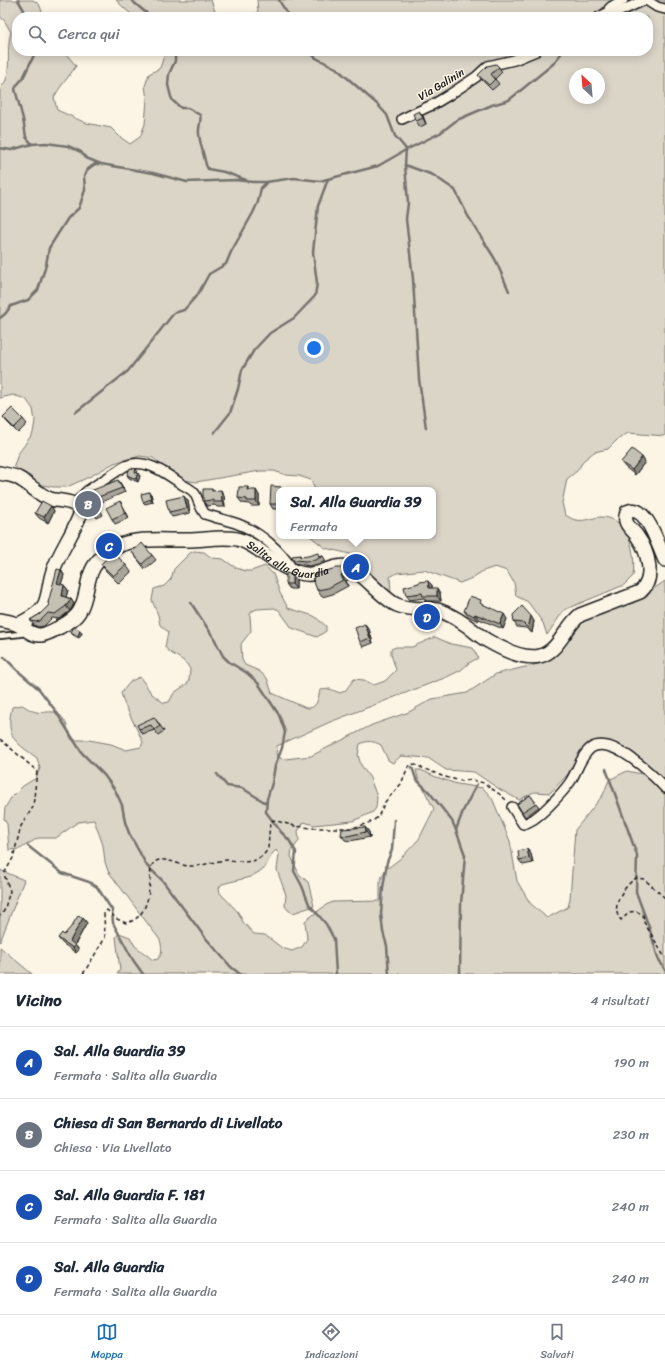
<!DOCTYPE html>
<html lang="it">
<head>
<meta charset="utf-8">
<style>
	body { margin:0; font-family:Sriracha,sans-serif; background:#f6f6f7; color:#1f2937 }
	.compass { position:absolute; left:569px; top:68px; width:36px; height:36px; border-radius:50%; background:#fff; box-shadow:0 2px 10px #0003; rotate:334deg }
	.you { position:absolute; left:314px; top:348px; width:14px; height:14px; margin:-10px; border:3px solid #fff; border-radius:50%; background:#1a73e8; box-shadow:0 0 0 6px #1a73e833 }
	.badge { display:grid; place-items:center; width:26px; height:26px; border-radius:50%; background:#1f6fb2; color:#fff; font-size:13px; font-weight:700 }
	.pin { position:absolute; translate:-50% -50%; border:2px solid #fff; box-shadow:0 1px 4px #0006 }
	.popup { position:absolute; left:276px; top:487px; width:160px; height:52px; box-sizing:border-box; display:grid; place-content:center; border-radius:8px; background:#fff; filter:drop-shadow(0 1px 3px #0005); font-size:13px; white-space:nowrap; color:#747a83 }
	.popup b { font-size:15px; color:#1f2937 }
	.popup::after { content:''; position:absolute; left:50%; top:100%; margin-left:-8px; border:8px solid transparent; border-top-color:#fff }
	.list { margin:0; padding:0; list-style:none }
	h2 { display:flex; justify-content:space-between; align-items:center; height:52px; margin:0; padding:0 16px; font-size:17px }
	h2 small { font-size:13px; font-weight:400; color:#747a83 }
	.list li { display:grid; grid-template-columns:26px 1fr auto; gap:12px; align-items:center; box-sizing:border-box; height:72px; padding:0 16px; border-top:1px solid #e0e1e3 }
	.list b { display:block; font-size:15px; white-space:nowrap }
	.list p { margin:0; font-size:13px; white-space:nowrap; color:#747a83 }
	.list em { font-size:13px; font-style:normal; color:#747a83 }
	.icon { flex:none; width:22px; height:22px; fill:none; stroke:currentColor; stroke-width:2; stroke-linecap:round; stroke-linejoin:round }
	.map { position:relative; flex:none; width:665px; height:974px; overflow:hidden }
	.search { position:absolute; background:#fff; box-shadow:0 2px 10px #0003; left:12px; right:12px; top:12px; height:44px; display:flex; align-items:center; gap:10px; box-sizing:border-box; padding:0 14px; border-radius:16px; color:#747a83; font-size:15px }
	.sheet { height:340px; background:#fff }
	nav { display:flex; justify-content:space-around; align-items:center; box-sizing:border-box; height:56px; border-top:1px solid #e0e1e3; background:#fff; font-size:11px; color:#747a83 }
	nav a { display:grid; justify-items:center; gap:2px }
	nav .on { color:#1f6fb2 }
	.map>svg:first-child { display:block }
	.green { fill:#dbd5c8; stroke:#7c7872; fill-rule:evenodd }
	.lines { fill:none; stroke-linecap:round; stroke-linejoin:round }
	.stream { stroke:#75726c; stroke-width:2.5 }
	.lane-casing { stroke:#1c1c1c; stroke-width:8 }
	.street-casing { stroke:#1c1c1c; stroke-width:12 }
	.secondary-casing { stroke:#1c1c1c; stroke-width:16 }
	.path { stroke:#1c1c1c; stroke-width:1.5; stroke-dasharray:4 3; stroke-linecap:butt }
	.lane { stroke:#fcf5e5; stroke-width:4.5 }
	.street { stroke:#fcf5e5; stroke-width:9 }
	.secondary { stroke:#fcf5e5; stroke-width:13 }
	.wall { fill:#a9a59a; stroke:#1c1c1c }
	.shaded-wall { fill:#89867d; stroke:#1c1c1c }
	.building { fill:#c4c0b3; stroke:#1c1c1c }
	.labels { text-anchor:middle; stroke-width:3; stroke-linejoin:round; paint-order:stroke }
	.street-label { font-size:11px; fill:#1c1c1c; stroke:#fcf5e5 }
</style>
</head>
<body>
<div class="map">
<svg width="665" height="974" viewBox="0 0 665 974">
	<rect width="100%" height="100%" fill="#fcf5e5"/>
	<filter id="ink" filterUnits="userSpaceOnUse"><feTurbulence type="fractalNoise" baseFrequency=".025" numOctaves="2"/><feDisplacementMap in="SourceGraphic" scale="8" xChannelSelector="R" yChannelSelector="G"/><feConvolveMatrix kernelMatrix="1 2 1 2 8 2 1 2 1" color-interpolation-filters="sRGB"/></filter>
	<g filter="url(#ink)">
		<g class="green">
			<path d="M0 0H33L39 4 44 16 45 17H17V51H56L68 56 76 66C69 77 60 86 54 97L57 110 86 123 111 128 120 137 130 144 140 137 145 124 147 99 145 86 149 74 160 68 164 56 163 51H648V17H253L258 11 257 0H665V436L628 433 617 440 608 449 594 452 584 460 577 471 567 479 562 503 565 515C568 516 573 520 576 520 584 522 594 517 601 517 630 517 636 554 633 576L624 585 564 610 547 635 543 623 528 602 516 596 514 583 507 571 495 567 483 571 472 578 460 583 424 570 397 573 390 577 391 593 377 581 361 561 350 554 325 548 310 536H433V490H315L311 480 299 476 286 475 274 471H260L196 482 184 480 173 474 153 458 140 456 114 463 91 476 67 487H54L42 485 30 480 14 466 18 454 33 433 35 421 33 409 26 399 13 395 0 398V88C12 78 7 58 9 44 9 40 10 36 11 32L4 20 0 17ZM575 74H599V98H575Z"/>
			<path d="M116 0H211L217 17H135L125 9Z"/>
			<path d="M194 551 204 552 212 558 223 559 236 568 246 571H251L265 566 273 574 280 593 288 608 314 616 326 626V631L317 637 292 628 279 610 274 608 257 609 252 611 250 615 251 631 241 644 242 660 245 665 259 671 267 678 272 693 306 708C317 709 318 700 320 690L330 689 340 693 345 691 354 679 364 680 374 685 385 681 396 670 391 654V649L396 647H412L435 637 451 644 473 648 478 658 469 663 461 670 447 677 330 722 277 746 276 754 280 758 285 759 311 756 372 725 409 712 432 699 467 693 496 674 542 663 560 652 583 619 598 612 633 603 665 581V786L625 748 611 741H595L585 746 568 774 550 793 534 792 519 800 499 789 474 772 446 770 428 758 401 756 393 763 388 760 381 745C373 741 368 740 360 744L358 755 361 765 370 778 377 797 376 808 373 812 353 821 314 825 304 822 298 831 299 841 292 850 291 856 299 874 308 882 314 906 293 913 288 910 285 906 286 895 277 870 279 854 276 850 272 854 264 869 250 877 222 884 219 888 220 893 238 912 243 922 254 934 265 935 282 948 292 951 302 947 307 939 305 921 326 905 333 902 380 901V881L385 870 401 858 419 839 434 809 418 778 416 770H421L436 777 457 784 483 788 492 798 510 841 517 881 530 903 547 918 568 907 570 899 575 830 603 795 609 780 627 771 642 774 651 777 665 792V974H117L120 970 116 937 119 933 130 937 135 946 153 960 158 959C163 953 162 947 160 940L108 871 105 862 103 845 94 820 78 822 56 838H38L20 849 9 850 7 824 4 819 5 808 11 798 23 786 36 778 40 768 37 758C15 742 5 737 12 707L22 705C26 707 31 711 36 712 47 714 56 707 64 720 69 726 67 734 72 740H89L111 744 126 750 141 747 143 742 124 703 121 693 131 681 140 677 152 694 164 703 169 702 174 693 187 684 189 680 190 669C183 656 172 657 165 647L168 632 160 625 158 615 152 600 154 589 164 586 171 579 174 569 190 553Z"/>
			<path d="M0 870 24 880 0 942Z"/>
			<path d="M0 947 32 974H0Z"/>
		</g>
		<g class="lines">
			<g class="stream">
				<path d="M18 0 28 17"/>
				<path d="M131 0 151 17"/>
				<path d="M279 0C282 6 286 11 290 17"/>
				<path d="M592 17 608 5"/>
				<path d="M175 51V61L169 74 168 85 171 97 173 101 181 108H188L200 115C202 120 198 127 199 134 200 144 204 155 206 165L208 169 224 172 246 180"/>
				<path d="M309 51 316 58 336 68 378 105 387 115 395 136 406 149 405 165 408 203 406 219 413 279 419 379 426 428"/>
				<path d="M32 144 26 137 23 119 15 89 17 85 23 78 36 51"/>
				<path d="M0 148 11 150 32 144 46 143 68 146 81 152 86 158 101 164 153 173 187 182 235 180 253 182H266L294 178 320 181 378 166 404 151 440 133 457 120 492 105 509 100 553 64 563 51"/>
				<path d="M405 165 433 175 455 190 468 216 495 259 509 291"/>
				<path d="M0 318 5 314 11 306 28 300 38 290 46 265 49 248 68 218 79 208 85 190 84 176 88 169 95 164H100"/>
				<path d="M76 412 128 371 174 313 184 310 198 294 209 274 226 264 231 252 253 213 258 202 261 188 266 183"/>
				<path d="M214 433 230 413 238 389 242 370 254 350 270 333 294 318 315 296 317 283 313 252 318 206 328 179"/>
				<path d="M191 603 214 638 223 656 229 662 247 673 258 683 279 715 285 732 282 748 275 766 272 783 267 799 266 812 281 832 289 840 296 852 294 871 302 886 309 904 326 924 334 939 336 974"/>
				<path d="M4 657 18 671 39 689 55 710 82 753 104 775 115 790 122 805 125 822 129 833 147 866 162 880 204 936 231 967 240 974"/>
				<path d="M412 767 416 779 430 793 452 821 456 830 465 855 461 904 460 974"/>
				<path d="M606 769 637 855 636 892 649 927 658 958 665 970"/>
				<path d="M217 774 227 786 242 788 266 803"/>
				<path d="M456 830 463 811 477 784"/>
				<path d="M28 846 62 873 89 882 97 887 112 910 113 923 133 960 143 974"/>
				<path d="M389 974 387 946 383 932 381 914 383 888 387 862 392 850 394 820"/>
			</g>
			<g class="lane-casing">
				<path id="lane" d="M0 636 21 634 25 631"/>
			</g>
			<g class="street-casing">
				<g id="street">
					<path d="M646 0 657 7 665 9"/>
					<path d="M609 12V9L611 7 623 0"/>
					<path d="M599 17 609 12 614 14 645 0"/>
					<path d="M402 119 434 104 449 95 476 77 488 66 514 60 536 51"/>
					<path d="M75 504 87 491 125 466C145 457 167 474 183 485 187 487 193 490 195 494 199 501 199 506 205 514 216 518 227 520 238 524 260 532 281 551 293 570"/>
					<path d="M512 807 523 824C532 822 541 814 548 807 556 799 564 791 570 782 577 772 581 755 591 748 612 735 652 774 665 788"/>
				</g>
			</g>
			<g class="secondary-casing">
				<g id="secondary">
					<path d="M0 473C6 475 13 475 18 478 30 484 37 494 50 499 62 502 76 500 81 512 74 533 60 550 53 571 49 581 49 599 43 607 38 615 26 620 18 625"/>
					<path id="s1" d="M0 620C6 621 11 622 17 624 25 628 31 636 41 635 48 634 54 630 60 627 67 623 75 619 79 612 89 596 85 575 98 561 122 533 156 541 188 540 204 540 221 536 237 539 258 544 273 565 294 571 301 574 310 575 317 573 327 571 337 564 348 567 362 571 381 598 397 605 410 611 425 607 438 610 446 613 456 618 463 623 471 628 479 636 488 641 502 649 523 660 540 656 559 651 565 627 580 615L640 592C656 579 648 551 637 536 634 531 627 527 626 521 625 518 626 515 627 512 646 501 659 548 665 560"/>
				</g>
			</g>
			<g class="path">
				<path d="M0 739 37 771 33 807 21 826 13 858 4 874 10 891 4 911 0 916"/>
				<path d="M665 898 644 879 636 878C624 886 609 907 621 920L630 912 636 911 643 915 644 922 665 958"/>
				<path d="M83 974 105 938 104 914 107 910 117 919 126 923C151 917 149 887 151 867 158 852 177 865 188 866 201 867 214 861 227 860 235 860 244 863 252 861 259 859 265 855 268 848L270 823 273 820 295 826 312 828H353L371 822 378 817 385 802 401 784 408 767 413 764 442 776 457 780 462 781 472 780 484 783 502 796 507 801"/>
			</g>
			<use href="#lane" class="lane"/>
			<use href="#street" class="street"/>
			<use href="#secondary" class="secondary"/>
		</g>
		<g class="wall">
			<path d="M499 67 502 72 495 79 499 84 492 90 482 80 478 75Z"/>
			<path d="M423 116 426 124 420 127 416 121Z"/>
			<path d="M3 417 23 419 27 424 18 433 7 422Z"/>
			<path d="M642 457 645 462 635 475 625 467 621 462Z"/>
			<path d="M136 469 138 472 137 473 140 476 138 482 129 478 127 475Z"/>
			<path d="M118 480 121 484 125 492 97 504 103 515 97 518 91 509 89 510 85 505Z"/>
			<path d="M248 487 250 490 259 495V506H251L249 504 242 503 238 498Z"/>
			<path d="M212 489 213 491 224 496 225 507H217L215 505 207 506 203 501Z"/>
			<path d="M279 490V509H273L270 504Z"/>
			<path d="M149 492 151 494 153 502 145 504 143 502Z"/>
			<path d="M120 501 123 506 129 518 115 524 112 519Z"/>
			<path d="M188 501 190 513 172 517 169 512Z"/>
			<path d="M51 506 54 511 48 523 39 518 35 513Z"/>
			<path d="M132 552 152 555 156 560 145 569Z"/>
			<path d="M300 555 301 557H320L323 556 326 561 318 564 309 566 299 564 295 563 292 558Z"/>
			<path d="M101 564 126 565 131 572 119 584 106 571Z"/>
			<path d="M61 570 64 575 61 584 64 585 68 590 66 597 71 599 74 604 70 611 59 619 52 618 44 626 38 627 34 625 30 620 40 614 49 605 48 603Z"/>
			<path d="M347 571 351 578 346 581 348 586 333 594 322 597 317 590Z"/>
			<path d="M296 580V589H290L286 584Z"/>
			<path d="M432 585V588L440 593 441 601H426L424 598 410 600 406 595Z"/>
			<path d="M484 605 507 619 503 629 479 619 478 621 468 616 464 611Z"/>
			<path d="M534 621 532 633 526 628 517 627 514 622Z"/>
			<path d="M369 629 373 643 363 647 360 642Z"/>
			<path d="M71 632 82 633 79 638 73 635Z"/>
			<path d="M154 717 164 731 158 735 155 730 142 734 139 729Z"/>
			<path d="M530 795 539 807 525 817 517 804Z"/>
			<path d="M365 827 369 832 370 837 350 841 345 840 341 835Z"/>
			<path d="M527 849 531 854 533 863 523 865 519 860Z"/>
			<path d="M83 918 87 923 75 945 79 950 76 953 62 943 58 938 64 935Z"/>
		</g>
		<g class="shaded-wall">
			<path d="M419 111 423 116 426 124 423 118Z"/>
			<path d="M642 457 645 462 635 475 632 470Z"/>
			<path d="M138 473 140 476 138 482 136 479Z"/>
			<path d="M118 480 121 484 125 492 122 488Z"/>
			<path d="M221 490 224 496 225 507 222 502Z"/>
			<path d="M256 490 259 495V506L256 501Z"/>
			<path d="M149 492 151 494 153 502 151 499Z"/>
			<path d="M184 496 188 501 190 513 187 508Z"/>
			<path d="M120 501 123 506 129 518 125 513Z"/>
			<path d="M51 506 54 511 48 523 44 517Z"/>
			<path d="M61 570 64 575 60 588 57 583Z"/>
			<path d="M292 575 296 580V589L292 584Z"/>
			<path d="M341 575 346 581 348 586 343 580Z"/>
			<path d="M428 581 432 585V592L429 588Z"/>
			<path d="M64 585 68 590 65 601 62 596Z"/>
			<path d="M437 588 440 593 441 601 437 596Z"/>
			<path d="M71 599 74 604 70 611 66 606Z"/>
			<path d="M475 614 479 619 478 621 474 616Z"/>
			<path d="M504 614 507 619 503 629 500 624Z"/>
			<path d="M531 616 534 621 532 633 528 628Z"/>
			<path d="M365 624 369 629 373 643 370 638Z"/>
			<path d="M80 630 82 633 79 638 78 636Z"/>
			<path d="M365 827 369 832 370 837 366 832Z"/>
			<path d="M527 849 531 854 533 863 529 858Z"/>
			<path d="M83 918 87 923 74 946 70 941Z"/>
			<path d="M75 945 79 950 76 953 73 948Z"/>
		</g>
		<g class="building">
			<path d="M496 64 499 67 491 74 495 79 489 85 478 75 487 66Z"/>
			<path d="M419 111 423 118 416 121 413 114Z"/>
			<path d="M12 408 23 419 14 428 3 417Z"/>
			<path d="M632 449 642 457 632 470 621 462Z"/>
			<path d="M130 468 136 469 135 472 138 473 136 479 127 475Z"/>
			<path d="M118 480 122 488 93 499 100 510 94 514 88 504 85 505 81 498 88 492Z"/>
			<path d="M271 486 281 487V490H279V504H270Z"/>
			<path d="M239 487H248L247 490H256V501H247V499L238 498Z"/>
			<path d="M203 489H212V491L221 490 222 502H213V500L203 501Z"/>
			<path d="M149 492 151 499 143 502 141 494Z"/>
			<path d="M184 496 187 508 169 512 166 500Z"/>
			<path d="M42 501 51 506 44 517 35 513Z"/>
			<path d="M120 501 125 513 112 519 106 508Z"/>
			<path d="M142 543 152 555 142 564 132 552Z"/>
			<path d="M113 552 126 565 113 576 101 564Z"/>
			<path d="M318 553 319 557 323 556 315 560 305 561 296 560 292 558V556L300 555V557L308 556Z"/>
			<path d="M336 568H341L347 571 341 575 343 580 328 588 317 590 313 579 314 578 313 575Z"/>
			<path d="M57 569 61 570 57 583 64 585 62 596 71 599 66 606 55 614 48 613 40 621 35 622 30 620 40 614 50 604 48 603Z"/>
			<path d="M286 573 292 575V584H286Z"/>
			<path d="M428 581 429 588H437V596H423L422 593 406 595 404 587 419 583V582Z"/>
			<path d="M470 596 481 600 480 603 504 614 500 624 475 614 474 616 464 611Z"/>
			<path d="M522 606 531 616 528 628 523 623 514 622 513 615Z"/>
			<path d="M365 624 370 638 360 642 355 628Z"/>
			<path d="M74 627 80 630 78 636 71 632Z"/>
			<path d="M154 717 160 726 154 730 151 725 139 729 137 725Z"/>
			<path d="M530 795 536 803 522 812 517 804Z"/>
			<path d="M365 827 366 832 347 836 341 835 342 829Z"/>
			<path d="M527 849 529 858 519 860 518 851Z"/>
			<path d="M78 916 83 918 70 941 75 945 73 948 58 938 62 933 64 935 71 927Z"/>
		</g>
	</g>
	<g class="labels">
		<g class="street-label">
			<text transform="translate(441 84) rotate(-31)" y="4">Via Galinin</text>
			<text dy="4" stroke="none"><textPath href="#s1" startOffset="346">Salita alla Guardia</textPath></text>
		</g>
	</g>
</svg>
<svg class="compass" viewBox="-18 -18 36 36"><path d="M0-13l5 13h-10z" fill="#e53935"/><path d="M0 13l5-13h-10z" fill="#747a83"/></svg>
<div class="you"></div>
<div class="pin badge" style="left:356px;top:567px;background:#1a4fb4">A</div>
<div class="popup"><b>Sal. Alla Guardia 39</b>Fermata</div>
<div class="pin badge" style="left:88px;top:504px;background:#6b7280">B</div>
<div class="pin badge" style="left:109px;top:546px;background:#1a4fb4">C</div>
<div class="pin badge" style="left:427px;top:617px;background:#1a4fb4">D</div>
<div class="search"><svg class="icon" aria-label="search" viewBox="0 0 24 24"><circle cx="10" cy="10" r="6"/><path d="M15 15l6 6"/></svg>Cerca qui</div>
</div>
<section class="sheet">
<h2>Vicino<small>4 risultati</small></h2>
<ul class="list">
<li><span class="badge" style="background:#1a4fb4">A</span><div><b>Sal. Alla Guardia 39</b><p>Fermata · Salita alla Guardia</p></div><em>190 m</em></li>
<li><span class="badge" style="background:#6b7280">B</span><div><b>Chiesa di San Bernardo di Livellato</b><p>Chiesa · Via Livellato</p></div><em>230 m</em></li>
<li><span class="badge" style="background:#1a4fb4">C</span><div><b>Sal. Alla Guardia F. 181</b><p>Fermata · Salita alla Guardia</p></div><em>240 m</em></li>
<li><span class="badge" style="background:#1a4fb4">D</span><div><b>Sal. Alla Guardia</b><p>Fermata · Salita alla Guardia</p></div><em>240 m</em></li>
</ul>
</section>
<nav>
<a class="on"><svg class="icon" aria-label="map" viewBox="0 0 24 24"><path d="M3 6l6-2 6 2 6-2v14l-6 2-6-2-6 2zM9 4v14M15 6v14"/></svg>Mappa</a>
<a><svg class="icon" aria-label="directions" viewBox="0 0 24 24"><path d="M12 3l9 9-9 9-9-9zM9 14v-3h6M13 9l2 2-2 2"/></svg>Indicazioni</a>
<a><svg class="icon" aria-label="saved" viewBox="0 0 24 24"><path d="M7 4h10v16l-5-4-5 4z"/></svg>Salvati</a>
</nav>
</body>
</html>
